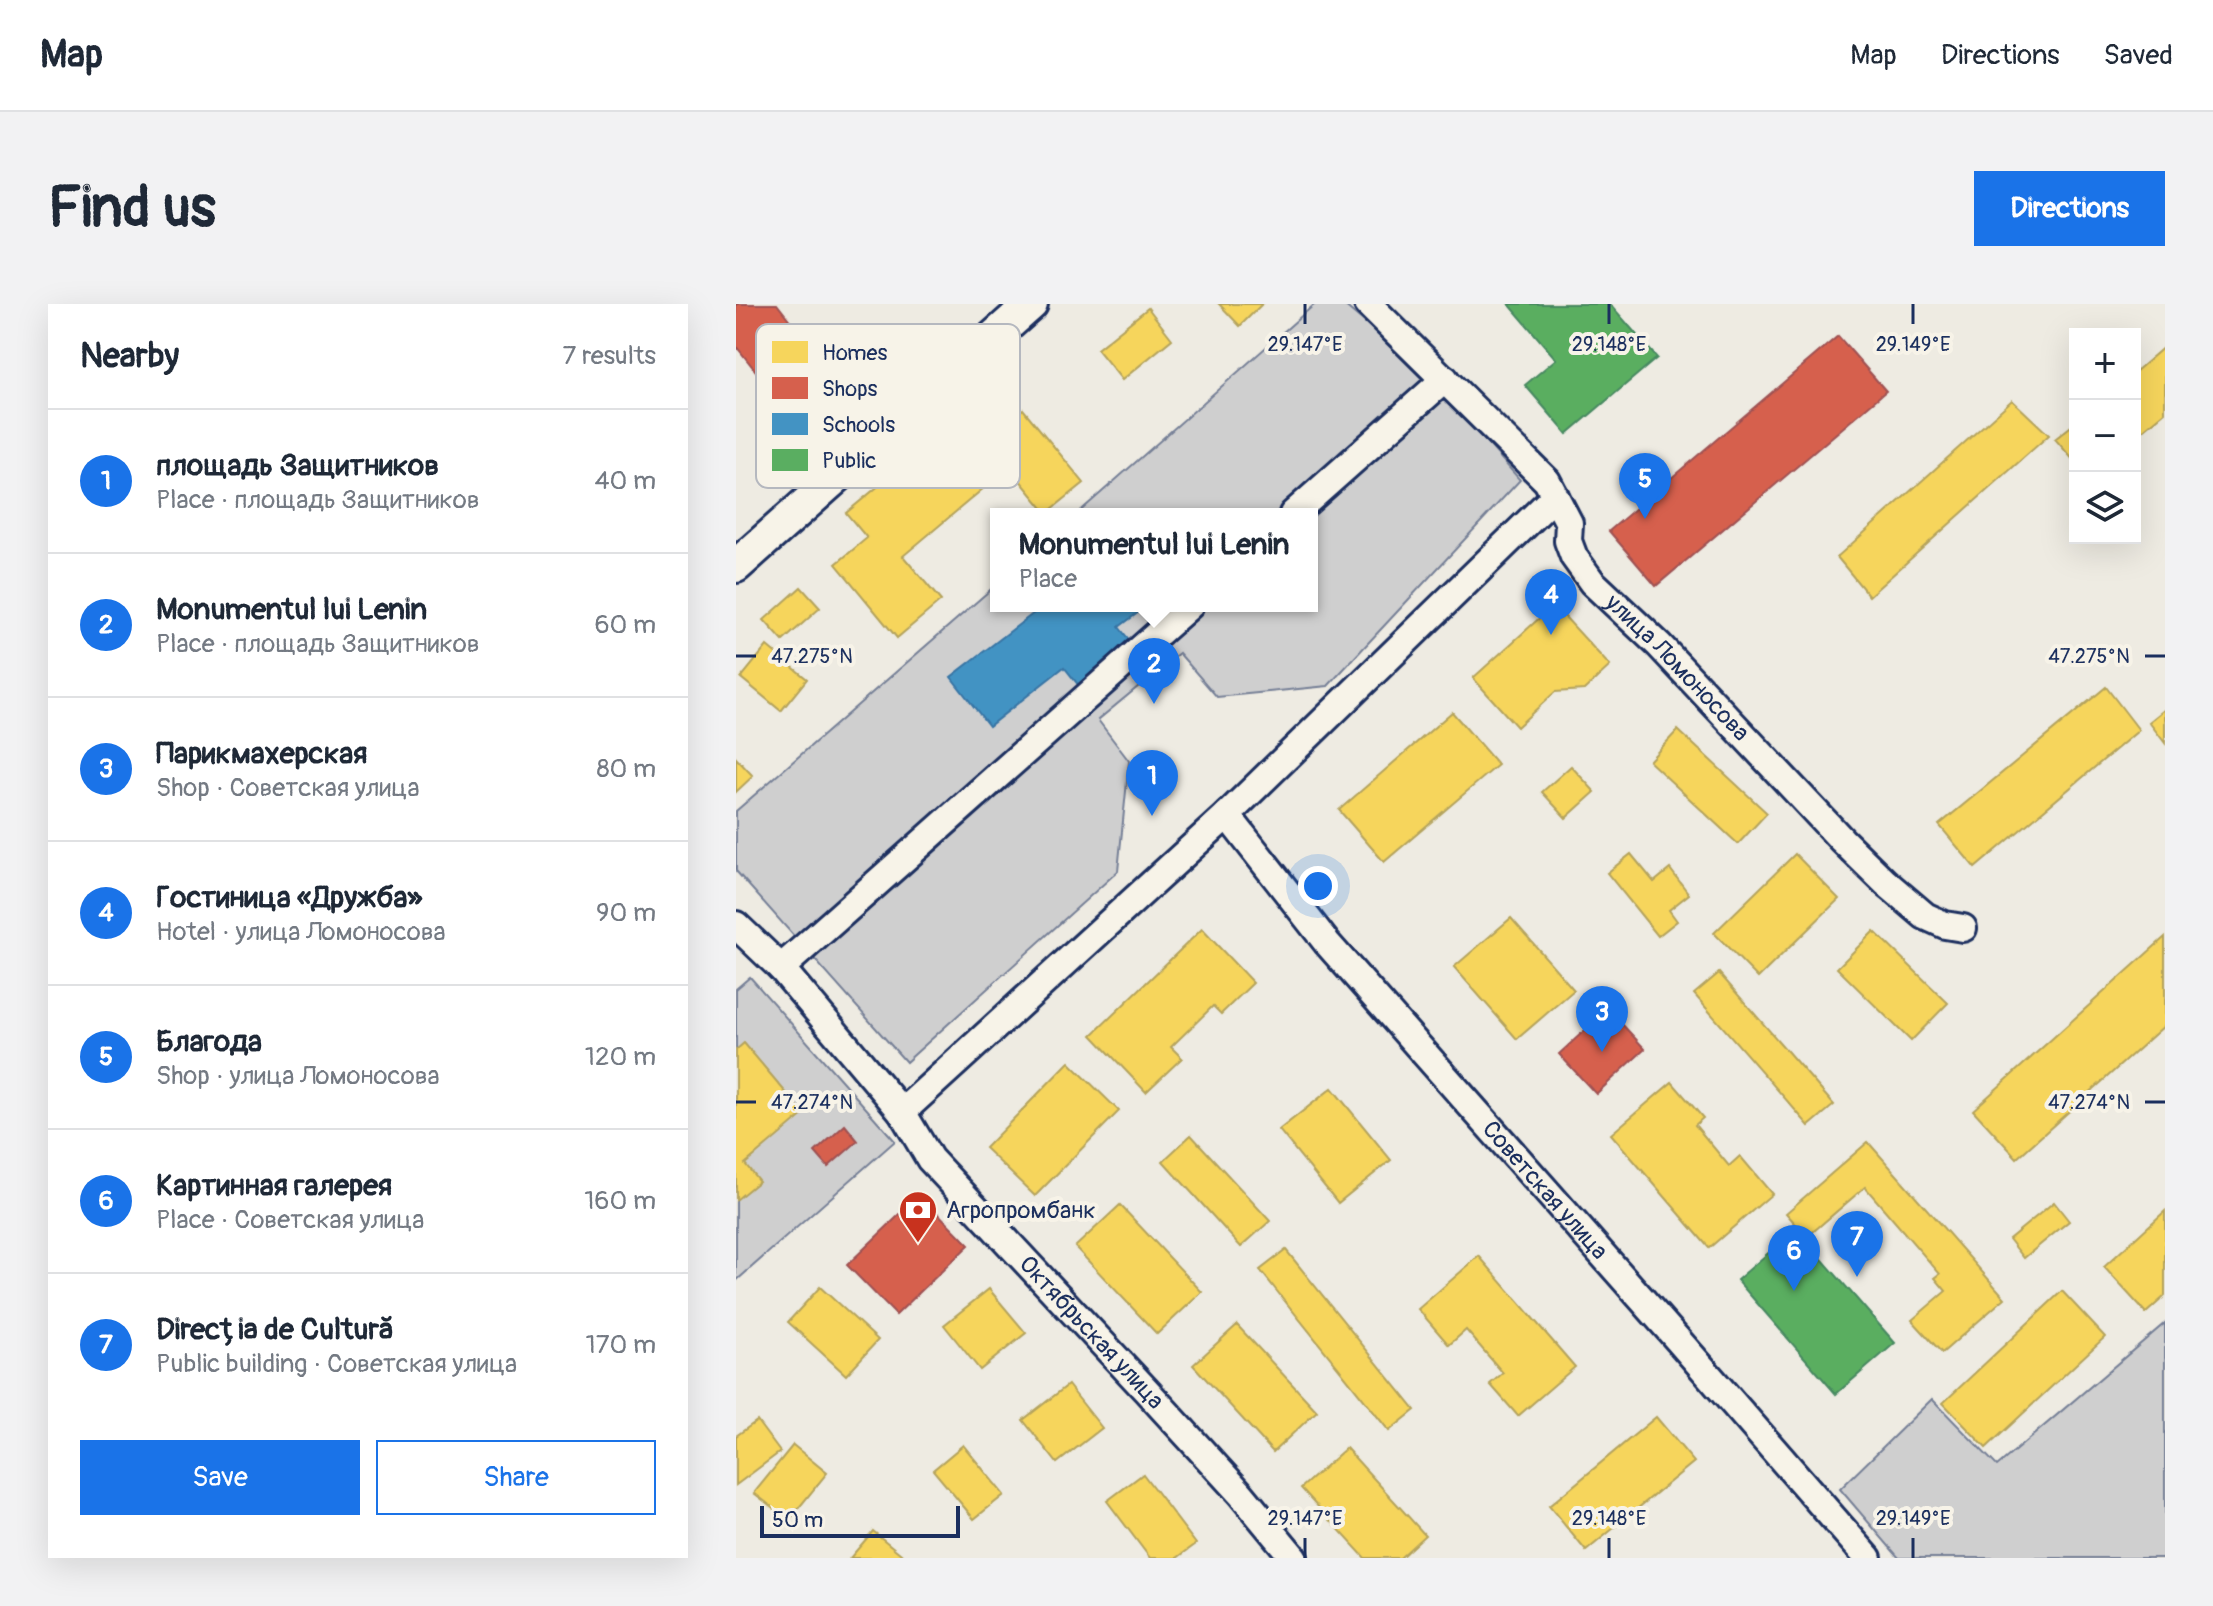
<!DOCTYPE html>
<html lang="en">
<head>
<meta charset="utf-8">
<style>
	body { margin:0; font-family:Pangolin,sans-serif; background:#f2f2f3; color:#1f2937 }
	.controls { position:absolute; right:24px; top:24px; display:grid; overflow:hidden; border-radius:0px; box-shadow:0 8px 32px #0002 }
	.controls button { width:72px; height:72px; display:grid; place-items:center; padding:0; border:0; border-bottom:2px solid #e0e1e3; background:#fff; color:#1f2937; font:40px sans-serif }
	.scale { position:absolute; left:24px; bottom:20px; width:200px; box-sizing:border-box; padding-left:8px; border:4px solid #1b2f5e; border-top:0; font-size:22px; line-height:28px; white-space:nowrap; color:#1b2f5e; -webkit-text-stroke:6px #f7f3e8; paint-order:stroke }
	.you { position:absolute; left:582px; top:582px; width:28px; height:28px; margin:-20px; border:6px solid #fff; border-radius:50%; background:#1a73e8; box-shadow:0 0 0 12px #1a73e833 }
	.badge { display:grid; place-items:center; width:52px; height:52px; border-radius:50%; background:#1a73e8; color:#fff; font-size:26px; font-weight:700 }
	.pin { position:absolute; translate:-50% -66px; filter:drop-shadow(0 2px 4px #0008) }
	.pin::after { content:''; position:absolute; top:42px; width:28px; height:24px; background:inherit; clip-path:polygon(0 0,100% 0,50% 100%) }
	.popup { position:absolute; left:254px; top:204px; width:328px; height:104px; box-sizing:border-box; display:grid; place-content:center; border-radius:0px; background:#fff; filter:drop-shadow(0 2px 6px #0005); font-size:26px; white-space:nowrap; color:#747a83 }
	.popup b { font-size:30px; color:#1f2937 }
	.popup::after { content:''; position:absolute; left:50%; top:100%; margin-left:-16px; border:16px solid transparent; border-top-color:#fff }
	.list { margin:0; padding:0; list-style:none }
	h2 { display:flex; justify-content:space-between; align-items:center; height:104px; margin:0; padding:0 32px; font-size:34px }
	h2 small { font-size:26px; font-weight:400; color:#747a83 }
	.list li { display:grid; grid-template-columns:52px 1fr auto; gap:24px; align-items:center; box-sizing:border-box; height:144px; padding:0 32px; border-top:2px solid #e0e1e3 }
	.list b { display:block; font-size:30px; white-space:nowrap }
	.list p { margin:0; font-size:26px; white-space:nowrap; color:#747a83 }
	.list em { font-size:26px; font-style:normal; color:#747a83 }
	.actions { display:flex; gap:16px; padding:24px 32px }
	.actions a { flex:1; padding:18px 0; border:2px solid #1a73e8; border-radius:0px; text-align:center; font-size:28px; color:#1a73e8 }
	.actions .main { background:#1a73e8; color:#fff }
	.icon { flex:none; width:44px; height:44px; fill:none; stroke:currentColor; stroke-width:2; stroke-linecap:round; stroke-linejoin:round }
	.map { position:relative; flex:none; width:1429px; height:1254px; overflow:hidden; border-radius:0px }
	header { display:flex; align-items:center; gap:48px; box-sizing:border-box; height:112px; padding:0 40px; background:#fff; border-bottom:2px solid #e0e1e3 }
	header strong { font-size:38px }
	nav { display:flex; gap:44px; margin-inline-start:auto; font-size:28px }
	.intro { display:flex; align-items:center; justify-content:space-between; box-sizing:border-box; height:192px; padding:0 48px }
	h1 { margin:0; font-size:56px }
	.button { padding:20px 36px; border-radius:0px; background:#1a73e8; color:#fff; font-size:28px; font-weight:700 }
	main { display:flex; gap:48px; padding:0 48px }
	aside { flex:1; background:#fff; border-radius:0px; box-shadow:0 8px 32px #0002 }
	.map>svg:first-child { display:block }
	.green { fill:#cfcfcf; stroke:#757f96; stroke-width:2 }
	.homes { fill:#f6d55c; stroke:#b4a35d; stroke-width:2 }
	.shops { fill:#d6604d; stroke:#9e5152; stroke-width:2 }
	.schools { fill:#4393c3; stroke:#3775a5; stroke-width:2 }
	.public { fill:#5aae61; stroke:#478860; stroke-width:2 }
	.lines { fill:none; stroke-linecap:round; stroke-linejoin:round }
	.minor-casing { stroke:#1b2f5e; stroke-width:32 }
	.tertiary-casing { stroke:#1b2f5e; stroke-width:38 }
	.minor { stroke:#f7f3e8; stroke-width:26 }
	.tertiary { stroke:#f7f3e8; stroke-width:32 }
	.ticks { fill:none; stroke:#1b2f5e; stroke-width:3 }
	.labels { text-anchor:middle; stroke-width:8; stroke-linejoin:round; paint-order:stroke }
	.street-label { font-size:24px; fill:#1b2f5e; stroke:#f7f3e8 }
	.poi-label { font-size:24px; fill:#1b2f5e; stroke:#f7f3e8; text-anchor:start }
	.key { fill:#f7f3e8; stroke:#b5b8bf; stroke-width:2 }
	.key-label { font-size:22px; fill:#1b2f5e }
	.ticks-label { font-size:20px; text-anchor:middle; fill:#1b2f5e; stroke:#f7f3e8; stroke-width:8; stroke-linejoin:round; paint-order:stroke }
</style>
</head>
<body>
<header>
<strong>Map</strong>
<nav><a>Map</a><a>Directions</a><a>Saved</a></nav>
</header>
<div class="intro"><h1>Find us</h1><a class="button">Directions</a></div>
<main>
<aside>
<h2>Nearby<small>7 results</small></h2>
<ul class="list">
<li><span class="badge">1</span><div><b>площадь Защитников</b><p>Place · площадь Защитников</p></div><em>40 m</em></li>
<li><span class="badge">2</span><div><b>Monumentul lui Lenin</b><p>Place · площадь Защитников</p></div><em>60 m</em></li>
<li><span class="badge">3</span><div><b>Парикмахерская</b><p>Shop · Советская улица</p></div><em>80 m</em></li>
<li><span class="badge">4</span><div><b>Гостиница «Дружба»</b><p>Hotel · улица Ломоносова</p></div><em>90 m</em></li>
<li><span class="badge">5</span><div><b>Благода</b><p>Shop · улица Ломоносова</p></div><em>120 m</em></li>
<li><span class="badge">6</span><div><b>Картинная галерея</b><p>Place · Советская улица</p></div><em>160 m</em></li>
<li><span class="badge">7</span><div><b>Direcția de Cultură</b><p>Public building · Советская улица</p></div><em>170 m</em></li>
</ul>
<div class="actions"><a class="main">Save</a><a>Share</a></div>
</aside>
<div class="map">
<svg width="1429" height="1254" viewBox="0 0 1429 1254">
	<rect width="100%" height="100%" fill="#eeebe2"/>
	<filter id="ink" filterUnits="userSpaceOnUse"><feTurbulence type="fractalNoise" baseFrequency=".0125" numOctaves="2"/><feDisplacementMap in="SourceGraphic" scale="16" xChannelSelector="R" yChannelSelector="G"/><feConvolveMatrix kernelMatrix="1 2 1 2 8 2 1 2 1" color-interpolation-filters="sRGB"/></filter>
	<g filter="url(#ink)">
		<g class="green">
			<path d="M579 0H607L691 71 784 176 592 382 481 393 443 349 362 416 393 457 382 567 170 758 0 567V507L260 281V302H576V210H341Z"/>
			<path d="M14 673 159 837 0 977V685Z"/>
			<path d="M1429 1019V1254H1163L1104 1185 1196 1095 1261 1162Z"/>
		</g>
		<g class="homes">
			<path d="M483 0H526L504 22Z"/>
			<path d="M412 4 436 35 386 76 361 45Z"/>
			<path d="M1429 42V108L1399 133V68Z"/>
			<path d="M250 93 271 118 287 105 348 179 311 209 273 163 167 252 205 297 161 334 100 260 131 234 110 209Z"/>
			<path d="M1276 96 1313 131 1133 292 1101 253Z"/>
			<path d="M1339 119V158L1319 135Z"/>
			<path d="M65 283 84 304 47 337 28 316Z"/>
			<path d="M818 301 874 362 848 386 819 388 781 423 737 374Z"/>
			<path d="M31 342 71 375 45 407 5 374Z"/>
			<path d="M1370 383 1403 426 1239 564 1203 521Z"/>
			<path d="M1429 405V439L1413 418Z"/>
			<path d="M716 408 762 461 648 558 603 506Z"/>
			<path d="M942 426 1031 509 1002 540 913 457Z"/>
			<path d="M0 454 17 472 0 488Z"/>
			<path d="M835 462 859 488 830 514 806 488Z"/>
			<path d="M895 550 918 578 934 565 953 590 933 606 941 617 922 632 871 569Z"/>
			<path d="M1059 550 1103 595 1022 674 978 629Z"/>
			<path d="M775 614 838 686 781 735 718 663Z"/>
			<path d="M466 625 517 679 485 710 477 702 435 743 446 754 410 788 356 731Z"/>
			<path d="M1138 627 1212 699 1175 737 1101 664Z"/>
			<path d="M1429 633V721L1281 854 1237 806Z"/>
			<path d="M983 669 1098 801 1073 822 958 690Z"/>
			<path d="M8 739 68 810 9 860 23 877 0 896V746Z"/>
			<path d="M333 758 383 807 299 892 249 844Z"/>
			<path d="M936 778 967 814 959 821 993 862 1004 852 1036 890 973 944 875 830Z"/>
			<path d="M596 784 655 856 602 899 543 826Z"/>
			<path d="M455 831 534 917 505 943 427 857Z"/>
			<path d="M1132 838 1269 994 1206 1049 1176 1016 1210 987 1199 974 1204 970 1129 883 1071 933 1050 909Z"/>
			<path d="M1318 898 1333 917 1288 954 1273 935Z"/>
			<path d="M384 901 466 988 421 1030 339 943Z"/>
			<path d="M1429 907V992L1410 1009 1368 963Z"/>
			<path d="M550 946 679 1106 653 1127 524 966Z"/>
			<path d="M743 952 839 1063 782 1112 754 1080 767 1069 730 1026 713 1041 682 1005Z"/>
			<path d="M84 983 142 1036 110 1071 52 1018Z"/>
			<path d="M253 985 290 1029 244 1066 208 1021Z"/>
			<path d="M1326 987 1369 1033 1250 1144 1207 1099Z"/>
			<path d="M501 1021 581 1107 537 1148 457 1061Z"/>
			<path d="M332 1081 366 1124 321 1159 287 1116Z"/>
			<path d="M920 1113 958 1158 850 1247 813 1202Z"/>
			<path d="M21 1117 44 1148 0 1181V1132Z"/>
			<path d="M57 1141 91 1169 53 1216 18 1189Z"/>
			<path d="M227 1141 268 1191 238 1215 197 1166Z"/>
			<path d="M610 1144 689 1231 664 1254H629L565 1184Z"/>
			<path d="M407 1170 460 1240 441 1254H414L371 1197Z"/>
			<path d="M137 1227 170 1254H114Z"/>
		</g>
		<g class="shops">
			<path d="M0 0H41L91 64 45 99 0 42Z"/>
			<path d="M1102 32 1150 87 920 282 873 227Z"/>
			<path d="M872 705 909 745 860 790 823 750Z"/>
			<path d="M109 821 122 837 92 863 79 848Z"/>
			<path d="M184 891 233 941 160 1011 111 961Z"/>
		</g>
		<path class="schools" d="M307 302H411L383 323 402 347 348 388 328 363 253 422 215 373Z"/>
		<g class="public">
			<path d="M773 0H874L921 54 831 130 789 81 820 55Z"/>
			<path d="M1060 925 1159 1039 1100 1090 1001 976Z"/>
		</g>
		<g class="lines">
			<g class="minor-casing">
				<g id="minor">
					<path id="s1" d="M632 0 811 177 833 219 832 237 838 253 856 278 923 341 1106 536 1149 578 1189 612 1209 621 1227 624"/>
					<path d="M557 210 709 75"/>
					<path id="s2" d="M491 511 591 639 942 1036 1132 1254"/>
					<path id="s3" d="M0 621 45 664 166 808 194 855 409 1085 505 1190 558 1254"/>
					<path d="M45 664 453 302"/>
					<path d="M166 808 491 511 819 192"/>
				</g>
			</g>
			<g class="tertiary-casing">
				<path id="tertiary" d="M0 262 295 0"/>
			</g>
			<use href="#minor" class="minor"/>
			<use href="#tertiary" class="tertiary"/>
		</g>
	</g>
	<path class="ticks" d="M569 0V20M873 0V20M1177 0V20M0 352H20M1409 352H1429M0 798H20M1409 798H1429M569 1234V1254M873 1234V1254M1177 1234V1254"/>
	<defs>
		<g id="bank-pin" transform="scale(2)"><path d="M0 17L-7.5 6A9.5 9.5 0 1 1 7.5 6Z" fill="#c8321e" stroke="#f7f3e8"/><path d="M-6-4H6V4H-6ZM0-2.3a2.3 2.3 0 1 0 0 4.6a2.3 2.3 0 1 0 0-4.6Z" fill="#fff"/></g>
	</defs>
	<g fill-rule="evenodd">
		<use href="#bank-pin" x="182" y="906"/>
	</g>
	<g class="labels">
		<g class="street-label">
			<text dy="8" stroke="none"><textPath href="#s1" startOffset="486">улица Ломоносова</textPath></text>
			<text dy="8" stroke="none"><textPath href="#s2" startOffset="492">Советская улица</textPath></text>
			<text dy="8" stroke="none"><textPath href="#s3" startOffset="542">Октябрьская улица</textPath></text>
		</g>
		<g class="poi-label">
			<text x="210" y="914">Агропромбанк</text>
		</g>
	</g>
	<rect x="20" y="20" width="264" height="164" rx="12" class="key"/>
	<rect x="36" y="37" width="36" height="22" fill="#f6d55c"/>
	<rect x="36" y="73" width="36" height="22" fill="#d6604d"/>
	<rect x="36" y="109" width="36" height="22" fill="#4393c3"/>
	<rect x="36" y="145" width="36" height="22" fill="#5aae61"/>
	<g class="key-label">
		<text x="86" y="56">Homes</text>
		<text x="86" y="92">Shops</text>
		<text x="86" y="128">Schools</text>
		<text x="86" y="164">Public</text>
	</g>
	<g class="ticks-label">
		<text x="569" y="47">29.147°E</text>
		<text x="873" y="47">29.148°E</text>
		<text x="1177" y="47">29.149°E</text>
		<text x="76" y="359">47.275°N</text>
		<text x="1353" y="359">47.275°N</text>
		<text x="76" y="805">47.274°N</text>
		<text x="1353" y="805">47.274°N</text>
		<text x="569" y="1221">29.147°E</text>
		<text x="873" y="1221">29.148°E</text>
		<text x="1177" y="1221">29.149°E</text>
	</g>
</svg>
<div class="controls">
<button>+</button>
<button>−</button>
<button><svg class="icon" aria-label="layers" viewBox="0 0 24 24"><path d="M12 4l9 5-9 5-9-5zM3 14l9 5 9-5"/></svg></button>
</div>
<div class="scale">50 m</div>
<div class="you"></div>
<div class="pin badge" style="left:416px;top:512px">1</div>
<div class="pin badge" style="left:418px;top:400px">2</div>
<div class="popup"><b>Monumentul lui Lenin</b>Place</div>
<div class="pin badge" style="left:866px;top:748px">3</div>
<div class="pin badge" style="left:815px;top:331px">4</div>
<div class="pin badge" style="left:909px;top:215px">5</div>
<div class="pin badge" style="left:1058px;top:987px">6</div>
<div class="pin badge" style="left:1121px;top:973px">7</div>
</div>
</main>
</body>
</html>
